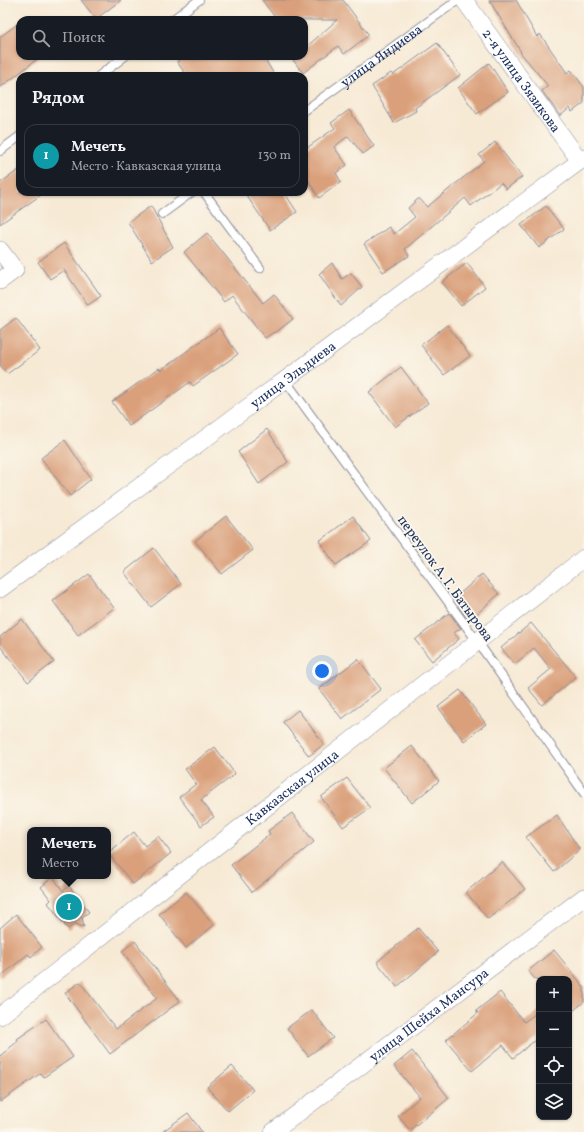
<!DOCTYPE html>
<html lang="ru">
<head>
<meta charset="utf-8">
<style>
	body { margin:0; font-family:Vollkorn,serif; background:#242831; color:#f1f3f6 }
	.controls { position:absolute; right:12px; bottom:12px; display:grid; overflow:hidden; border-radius:8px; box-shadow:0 1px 3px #0004 }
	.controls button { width:36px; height:36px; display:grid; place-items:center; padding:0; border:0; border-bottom:1px solid #363941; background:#171b24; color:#f1f3f6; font:20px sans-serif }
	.you { position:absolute; left:322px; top:671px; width:14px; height:14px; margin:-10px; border:3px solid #fff; border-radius:50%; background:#1a73e8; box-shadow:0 0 0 6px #1a73e833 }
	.badge { display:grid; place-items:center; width:26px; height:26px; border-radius:50%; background:#c8321e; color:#fff; font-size:13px; font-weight:700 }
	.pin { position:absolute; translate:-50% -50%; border:2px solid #fff; box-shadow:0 1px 4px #0006 }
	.popup { position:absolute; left:27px; top:827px; width:84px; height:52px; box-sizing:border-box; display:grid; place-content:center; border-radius:8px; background:#171b24; filter:drop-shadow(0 1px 3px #0005); font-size:13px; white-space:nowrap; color:#9ea1a6 }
	.popup b { font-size:15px; color:#f1f3f6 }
	.popup::after { content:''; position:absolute; left:50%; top:100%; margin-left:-8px; border:8px solid transparent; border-top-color:#171b24 }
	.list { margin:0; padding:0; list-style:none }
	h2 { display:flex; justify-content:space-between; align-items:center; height:52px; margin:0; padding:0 16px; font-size:17px }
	h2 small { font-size:13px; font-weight:400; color:#9ea1a6 }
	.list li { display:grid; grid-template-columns:26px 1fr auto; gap:12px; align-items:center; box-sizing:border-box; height:64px; margin:0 8px 8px; padding:0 8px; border:1px solid #363941; border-radius:12px }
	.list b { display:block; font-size:15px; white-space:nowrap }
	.list p { margin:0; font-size:13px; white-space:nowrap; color:#9ea1a6 }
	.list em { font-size:13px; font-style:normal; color:#9ea1a6 }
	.icon { flex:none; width:22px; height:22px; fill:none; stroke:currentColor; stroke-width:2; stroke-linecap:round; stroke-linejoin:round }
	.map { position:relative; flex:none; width:584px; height:1132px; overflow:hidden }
	.search { position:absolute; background:#171b24; box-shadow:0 1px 3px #0004; left:16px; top:16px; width:292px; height:44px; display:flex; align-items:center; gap:10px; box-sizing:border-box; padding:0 14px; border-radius:12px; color:#9ea1a6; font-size:15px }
	.panel { position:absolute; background:#171b24; box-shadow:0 1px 3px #0004; left:16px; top:72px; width:292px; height:124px; border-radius:12px }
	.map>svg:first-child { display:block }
	.building { fill:#daa07c }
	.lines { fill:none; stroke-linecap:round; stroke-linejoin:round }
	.service-casing { stroke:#898c9a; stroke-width:10 }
	.minor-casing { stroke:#898c9a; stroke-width:18 }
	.service { stroke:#fff; stroke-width:8 }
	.minor { stroke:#fff; stroke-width:17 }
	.labels { text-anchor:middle; stroke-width:3.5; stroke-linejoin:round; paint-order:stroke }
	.street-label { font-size:14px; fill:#1b2f5e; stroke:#fbf7ec }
</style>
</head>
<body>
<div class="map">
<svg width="584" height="1132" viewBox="0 0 584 1132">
	<rect width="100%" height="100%" fill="#fbf7ec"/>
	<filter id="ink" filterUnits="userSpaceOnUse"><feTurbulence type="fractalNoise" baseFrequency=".025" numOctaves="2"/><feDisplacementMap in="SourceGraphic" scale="8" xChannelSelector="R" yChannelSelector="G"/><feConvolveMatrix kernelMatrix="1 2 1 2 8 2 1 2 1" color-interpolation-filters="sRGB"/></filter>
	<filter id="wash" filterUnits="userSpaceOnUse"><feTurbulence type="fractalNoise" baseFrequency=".012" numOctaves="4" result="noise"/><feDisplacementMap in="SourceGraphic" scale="16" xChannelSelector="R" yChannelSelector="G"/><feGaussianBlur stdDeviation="0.9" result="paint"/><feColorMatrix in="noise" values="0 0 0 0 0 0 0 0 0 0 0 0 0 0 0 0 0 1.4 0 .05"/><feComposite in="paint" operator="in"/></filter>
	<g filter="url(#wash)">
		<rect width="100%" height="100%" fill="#f7ead5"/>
		<g id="blocks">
			<g class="building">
				<path d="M81 0H121L96 19Z"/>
				<path d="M262 0H343L369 35 344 54 338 46 303 73 290 56H304V49L337 20H277Z"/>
				<path d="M489 0H516L537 37 540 34 567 73 571 70 584 87V103L572 112 570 108 560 116 542 91 548 86 520 52H521Z"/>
				<path d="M20 22V56H41L0 88V37Z"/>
				<path d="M437 43 460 75 415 108 416 111 394 123 372 86 391 73 393 75Z"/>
				<path d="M185 56H263L275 76H187L177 62Z"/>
				<path d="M489 63 508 92 477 114 458 88Z"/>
				<path d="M349 110 374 146 363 154 348 136 334 147 347 165 336 173 341 182 319 198 304 173V150L335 128 331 123Z"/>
				<path d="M495 142 522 177 506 189 501 183 471 206 465 198 405 249 409 256 383 272 364 244 389 227 394 234 415 217 408 208 419 198 427 207 484 161 479 155Z"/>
				<path d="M20 169V192H45L0 224V183Z"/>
				<path d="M244 192H284L297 212 270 230Z"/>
				<path d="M151 206 173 247 152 261 128 222Z"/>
				<path d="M546 206 564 229 539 248 521 225Z"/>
				<path d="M207 233 263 303 274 294 293 319 275 333 274 332 265 338 232 295 224 302 184 252Z"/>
				<path d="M64 243 101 296 88 305 64 270 50 279 38 262Z"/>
				<path d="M332 263 342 279 351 273 362 287 341 306 319 274Z"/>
				<path d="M467 263 485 287 461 306 442 282Z"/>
				<path d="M16 318 40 350 7 374 0 365V330Z"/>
				<path d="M447 325 470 356 444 375 421 345Z"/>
				<path d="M219 328 238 354 193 386 190 382 129 426 112 402 159 368 161 370Z"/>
				<path d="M401 367 428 403 395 427 369 392Z"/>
				<path d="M267 429 288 462 259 484 238 452Z"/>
				<path d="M65 440 91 479 70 496 41 458Z"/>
				<path d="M226 516 253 550 222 574 195 541Z"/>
				<path d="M353 516 371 541 336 565 319 541Z"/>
				<path d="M154 548 181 584 151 607 124 572Z"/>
				<path d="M89 574 114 608 78 635 53 601Z"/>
				<path d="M482 574 499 594 469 621 458 606 461 603 456 597Z"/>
				<path d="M449 613 461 628 454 633 459 639 432 661 415 640Z"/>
				<path d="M22 619 54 662 28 682 0 646V637Z"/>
				<path d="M531 623 576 677 542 705 528 688 551 669 534 648 515 664 501 648Z"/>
				<path d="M358 659 381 689 342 719 319 689Z"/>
				<path d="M460 690 486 724 464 741 438 707Z"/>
				<path d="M298 710 324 744 309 756 283 722Z"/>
				<path d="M412 746 439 781 412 803 384 768Z"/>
				<path d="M215 747 235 774 201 800 214 817 201 826 179 797 196 784 185 769Z"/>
				<path d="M347 778 370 808 343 827 321 797Z"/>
				<path d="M292 813 314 842 252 892 231 865 270 834 268 831Z"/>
				<path d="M557 815 580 850 554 872 526 837Z"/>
				<path d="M134 832 145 846 158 836 171 853 133 884 108 853Z"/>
				<path d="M502 862 525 889 488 919 466 892Z"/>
				<path d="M53 877 63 891 69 886 89 912 82 917 84 927 75 924 68 929 48 903 51 900 41 887Z"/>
				<path d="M186 892 214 925 186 948 159 914Z"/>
				<path d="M16 914 42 947 31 957 28 954 0 977V928Z"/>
				<path d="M418 928 438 952 397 987 377 962Z"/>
				<path d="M135 941 180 1001 110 1054 65 993 80 982 116 1029 157 998 122 951Z"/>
				<path d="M554 950 584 987V1002L569 1014V979H535L528 971Z"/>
				<path d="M500 992 524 1022 539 1011V1037L513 1058 503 1045 472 1071 446 1040 478 1013 476 1011Z"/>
				<path d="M312 1010 333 1038 308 1056 287 1028Z"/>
				<path d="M46 1019 73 1057 44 1077 41 1073 0 1102V1056L18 1041 17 1039Z"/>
				<path d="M412 1051 449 1098 410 1130 398 1116 420 1097 394 1066Z"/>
				<path d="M232 1066 253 1090 228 1111 207 1087Z"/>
				<path d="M188 1113 202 1132H162Z"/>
			</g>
		</g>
	</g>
	<g filter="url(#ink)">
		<use href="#blocks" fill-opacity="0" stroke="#898c9a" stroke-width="1"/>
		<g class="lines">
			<g class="service-casing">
				<g id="service">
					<path d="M172 20 199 0"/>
					<path d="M99 76 125 56"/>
					<path id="s1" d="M304 111 458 0"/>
					<path d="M0 151 20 136"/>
					<path d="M204 192 260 268"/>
					<path d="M162 214 192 192"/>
					<path d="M285 380 477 641 584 793"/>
				</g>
			</g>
			<g class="minor-casing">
				<g id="minor">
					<path id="s2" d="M464 0 580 161"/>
					<path d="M0 250 15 270 0 281"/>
					<path id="s3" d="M0 589 285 380 584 158"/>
					<path id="s4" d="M0 1016 584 558"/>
					<path id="s5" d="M273 1132 584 897"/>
				</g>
			</g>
			<use href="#service" class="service"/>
			<use href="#minor" class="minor"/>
		</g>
	</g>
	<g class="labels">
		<g class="street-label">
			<text dy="5" stroke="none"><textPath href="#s1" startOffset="95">улица Яндиева</textPath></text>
			<text dy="5" stroke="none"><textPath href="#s2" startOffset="99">2-я улица Зязикова</textPath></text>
			<text dy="5" stroke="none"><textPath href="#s3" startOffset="363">улица Эльдиева</textPath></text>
			<text transform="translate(446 578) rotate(54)" y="5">переулок А. Г. Батырова</text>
			<text dy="5" stroke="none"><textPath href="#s4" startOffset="371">Кавказская улица</textPath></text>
			<text dy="5" stroke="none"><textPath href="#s5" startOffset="195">улица Шейха Мансура</textPath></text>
		</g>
	</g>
</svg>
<div class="controls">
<button>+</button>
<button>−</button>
<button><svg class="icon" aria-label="locate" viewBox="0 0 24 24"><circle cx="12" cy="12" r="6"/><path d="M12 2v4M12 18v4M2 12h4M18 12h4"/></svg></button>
<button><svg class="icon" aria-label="layers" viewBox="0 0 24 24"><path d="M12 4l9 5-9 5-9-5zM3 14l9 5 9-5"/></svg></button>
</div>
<div class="you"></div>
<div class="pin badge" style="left:69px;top:907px;background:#0f9aa8">1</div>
<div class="popup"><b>Мечеть</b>Место</div>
<div class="search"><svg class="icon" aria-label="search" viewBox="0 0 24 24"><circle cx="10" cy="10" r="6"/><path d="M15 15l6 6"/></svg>Поиск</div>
<section class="panel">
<h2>Рядом<small></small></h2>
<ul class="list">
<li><span class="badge" style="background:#0f9aa8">1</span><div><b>Мечеть</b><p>Место · Кавказская улица</p></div><em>130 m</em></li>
</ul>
</section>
</div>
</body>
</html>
